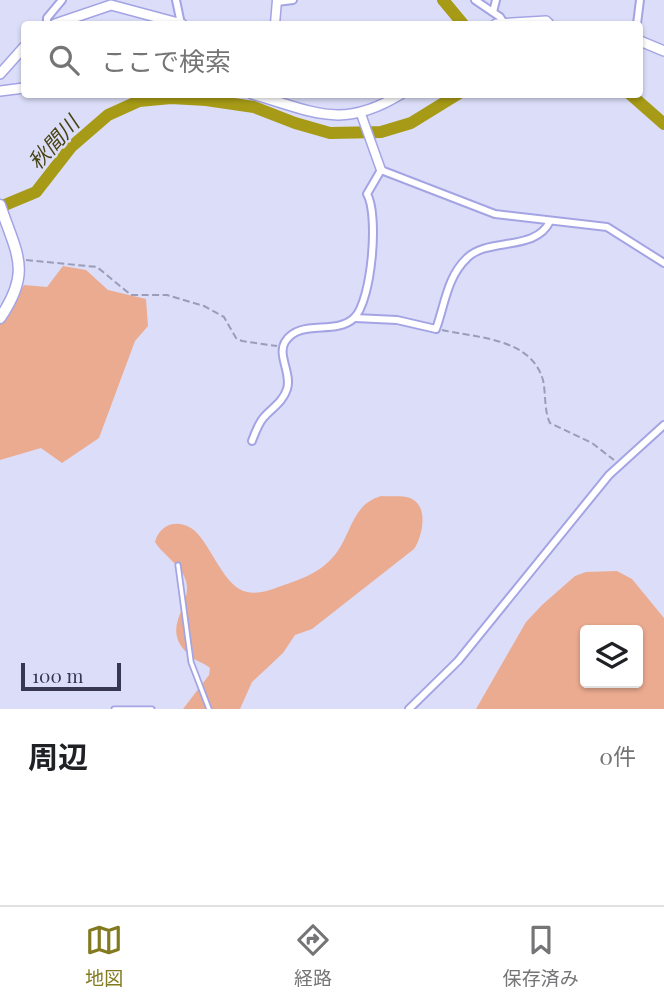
<!DOCTYPE html>
<html lang="ja">
<head>
<meta charset="utf-8">
<style>
	body { margin:0; font-family:"Playfair Display","Noto Sans JP",serif; background:#f2f2f2; color:#202124 }
	.controls { position:absolute; right:21px; bottom:21px; display:grid; overflow:hidden; border-radius:7px; box-shadow:0 2px 5px #0004 }
	.controls button { width:63px; height:63px; display:grid; place-items:center; padding:0; border:0; border-bottom:2px solid #e0e0e0; background:#fff; color:#202124; font:35px sans-serif }
	.scale { position:absolute; left:21px; bottom:18px; width:100px; box-sizing:border-box; padding-left:7px; border:4px solid #373752; border-top:0; font-size:19px; line-height:24px; white-space:nowrap; color:#373752; -webkit-text-stroke:5px #dcdef9; paint-order:stroke }
	.list { margin:0; padding:0; list-style:none }
	h2 { display:flex; justify-content:space-between; align-items:center; height:91px; margin:0; padding:0 28px; font-size:30px }
	h2 small { font-size:23px; font-weight:400; color:#757577 }
	.icon { flex:none; width:38px; height:38px; fill:none; stroke:currentColor; stroke-width:2; stroke-linecap:round; stroke-linejoin:round }
	.map { position:relative; flex:none; width:664px; height:709px; overflow:hidden }
	.search { position:absolute; background:#fff; box-shadow:0 2px 5px #0004; left:21px; right:21px; top:21px; height:77px; display:flex; align-items:center; gap:18px; box-sizing:border-box; padding:0 24px; border-radius:7px; color:#757577; font-size:26px }
	.sheet { height:196px; background:#fff }
	nav { display:flex; justify-content:space-around; align-items:center; box-sizing:border-box; height:98px; border-top:2px solid #e0e0e0; background:#fff; font-size:19px; color:#757577 }
	nav a { display:grid; justify-items:center; gap:4px }
	nav .on { color:#837a1f }
	.map>svg:first-child { display:block }
	.green { fill:#ebab90; fill-rule:evenodd }
	.lines { fill:none; stroke-linecap:round; stroke-linejoin:round }
	.river { stroke:#a69a16; stroke-width:12 }
	.service-casing { stroke:#a4a4e5; stroke-width:7 }
	.minor-casing { stroke:#a4a4e5; stroke-width:10 }
	.tertiary-casing { stroke:#a4a4e5; stroke-width:11 }
	.secondary-casing { stroke:#a4a4e5; stroke-width:12 }
	.primary-casing { stroke:#a4a4e5; stroke-width:13 }
	.path { stroke:#9b9db8; stroke-width:2; stroke-dasharray:7 3.5; stroke-linecap:butt }
	.service { stroke:#fff; stroke-width:3.5 }
	.minor { stroke:#fff; stroke-width:6 }
	.tertiary { stroke:#fff; stroke-width:8 }
	.secondary { stroke:#fff; stroke-width:9 }
	.primary { stroke:#fff; stroke-width:10 }
	.labels { text-anchor:middle; stroke-width:5; stroke-linejoin:round; paint-order:stroke }
	.water-label { font-size:21px; font-style:italic; fill:#484313; stroke:#dcdef9 }
</style>
</head>
<body>
<div class="map">
<svg width="664" height="709" viewBox="0 0 664 709">
	<rect width="100%" height="100%" fill="#dcdef9"/>
	<g class="green">
		<path d="M63 266 86 270 108 290 146 299 148 326 135 341 99 438 62 463 41 448 0 460V324L24 285 47 287Z"/>
		<path d="M381 496C390 497 402 495 410 498 430 506 422 537 414 549L312 629 295 635 283 653 252 682 240 709H183L209 675 210 668C203 662 194 661 187 653 160 626 193 607 186 581 182 566 163 555 155 542 161 521 182 519 196 532 211 546 225 588 247 592 259 595 273 589 284 585 305 578 323 571 337 552 352 531 353 504 381 496Z"/>
		<path d="M617 571 632 579 664 618V709H476L526 622 542 605 575 576 586 572ZM638 630V683H585V630Z"/>
	</g>
	<g class="lines">
		<g class="river">
			<path d="M443 0 463 24"/>
			<path d="M630 94 664 124"/>
			<path d="M0 207 36 192 71 147 108 115 139 101 171 98 206 100 254 107 295 123 330 133 381 132 411 123 458 94"/>
		</g>
		<g class="service-casing">
			<g id="service">
				<path d="M178 565 191 662 209 709"/>
				<path d="M114 709H152"/>
			</g>
		</g>
		<g class="minor-casing">
			<g id="minor">
				<path d="M176 0 181 24"/>
				<path d="M475 0 500 17 504 23"/>
				<path d="M277 2 293 0"/>
				<path d="M493 12 496 0"/>
				<path d="M47 24V18L62 0"/>
				<path d="M637 24 640 0"/>
				<path d="M355 318 397 320 436 329C445 304 447 277 467 258 488 237 536 252 550 221"/>
				<path d="M252 441C255 433 258 424 264 417 272 408 283 402 287 389 292 374 277 355 285 342 300 318 335 336 354 318 372 301 379 214 367 194L381 170 495 214 607 227 664 263"/>
				<path d="M409 709 458 661 609 475 664 425"/>
			</g>
		</g>
		<g class="tertiary-casing">
			<g id="tertiary">
				<path d="M275 24 277 0"/>
				<path d="M361 114 381 170"/>
			</g>
		</g>
		<g class="secondary-casing">
			<g id="secondary">
				<path d="M55 24 111 5 182 24"/>
				<path d="M496 24 546 21 549 24"/>
				<path d="M640 41 664 51"/>
				<path d="M0 74 24 47"/>
				<path d="M0 91 24 88"/>
				<path d="M252 94C313 111 341 131 401 94"/>
			</g>
		</g>
		<g class="primary-casing">
			<path id="primary" d="M0 205C17 255 32 271 0 318"/>
		</g>
		<g class="path">
			<path d="M26 260 97 267 131 295H167L204 306 224 317 236 338 242 341 277 346"/>
			<path d="M442 330C478 338 531 338 543 380 546 394 544 411 550 423L592 443 614 460"/>
		</g>
		<use href="#service" class="service"/>
		<use href="#minor" class="minor"/>
		<use href="#tertiary" class="tertiary"/>
		<use href="#secondary" class="secondary"/>
		<use href="#primary" class="primary"/>
	</g>
	<g class="labels">
		<g class="water-label">
			<text transform="translate(54 143) rotate(-48)" y="7">秋間川</text>
		</g>
	</g>
</svg>
<div class="controls">
<button><svg class="icon" aria-label="layers" viewBox="0 0 24 24"><path d="M12 4l9 5-9 5-9-5zM3 14l9 5 9-5"/></svg></button>
</div>
<div class="scale">100 m</div>
<div class="search"><svg class="icon" aria-label="search" viewBox="0 0 24 24"><circle cx="10" cy="10" r="6"/><path d="M15 15l6 6"/></svg>ここで検索</div>
</div>
<section class="sheet">
<h2>周辺<small>0件</small></h2>
<ul class="list">
</ul>
</section>
<nav>
<a class="on"><svg class="icon" aria-label="map" viewBox="0 0 24 24"><path d="M3 6l6-2 6 2 6-2v14l-6 2-6-2-6 2zM9 4v14M15 6v14"/></svg>地図</a>
<a><svg class="icon" aria-label="directions" viewBox="0 0 24 24"><path d="M12 3l9 9-9 9-9-9zM9 14v-3h6M13 9l2 2-2 2"/></svg>経路</a>
<a><svg class="icon" aria-label="saved" viewBox="0 0 24 24"><path d="M7 4h10v16l-5-4-5 4z"/></svg>保存済み</a>
</nav>
</body>
</html>
